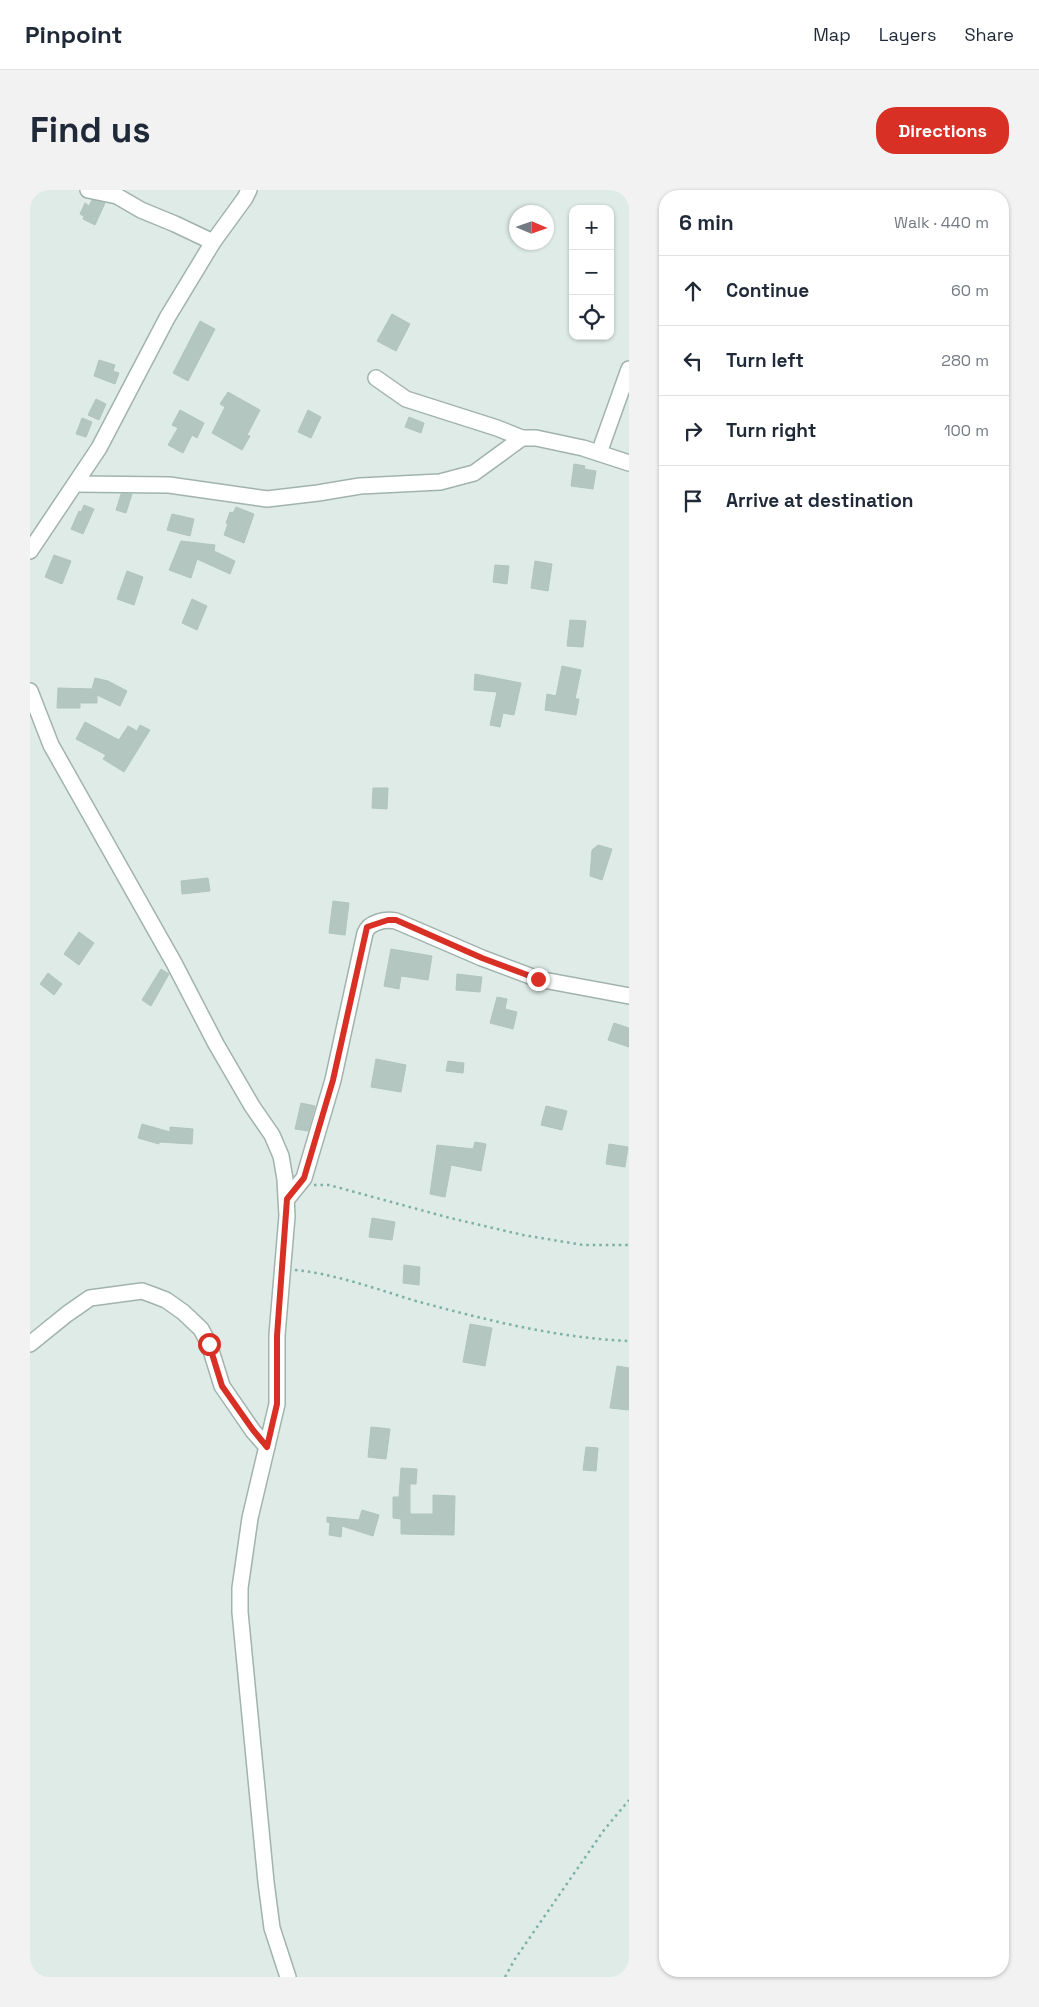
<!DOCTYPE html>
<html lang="en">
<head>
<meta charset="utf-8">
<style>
	body { margin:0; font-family:"Space Grotesk",sans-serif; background:#f2f2f3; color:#1f2937 }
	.controls { position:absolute; right:15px; top:15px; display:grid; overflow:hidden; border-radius:10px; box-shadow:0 1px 4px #0004 }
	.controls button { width:45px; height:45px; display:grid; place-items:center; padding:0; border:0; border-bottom:1px solid #e0e1e3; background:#fff; color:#1f2937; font:25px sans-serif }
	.compass { position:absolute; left:479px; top:15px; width:45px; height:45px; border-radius:50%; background:#fff; box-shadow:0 1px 4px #0004; rotate:92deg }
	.stop { position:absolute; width:15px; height:15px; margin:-11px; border:4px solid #d93025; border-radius:50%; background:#fff }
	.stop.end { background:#d93025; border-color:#fff; box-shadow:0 1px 5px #0008 }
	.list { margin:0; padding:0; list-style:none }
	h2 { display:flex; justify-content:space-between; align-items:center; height:65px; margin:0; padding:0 20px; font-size:21px }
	h2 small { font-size:16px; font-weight:400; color:#747a83 }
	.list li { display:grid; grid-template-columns:32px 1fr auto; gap:15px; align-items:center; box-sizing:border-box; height:70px; padding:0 20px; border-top:1px solid #e0e1e3 }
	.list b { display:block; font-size:19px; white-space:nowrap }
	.list em { font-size:16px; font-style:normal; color:#747a83 }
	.icon { flex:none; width:28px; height:28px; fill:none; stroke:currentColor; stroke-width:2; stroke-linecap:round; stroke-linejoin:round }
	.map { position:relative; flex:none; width:599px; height:1787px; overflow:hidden; border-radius:20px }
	header { display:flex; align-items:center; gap:30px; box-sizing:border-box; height:70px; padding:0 25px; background:#fff; border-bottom:1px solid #e0e1e3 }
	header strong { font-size:24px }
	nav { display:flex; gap:28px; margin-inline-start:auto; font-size:18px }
	.intro { display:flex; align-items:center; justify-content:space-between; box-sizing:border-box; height:120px; padding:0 30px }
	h1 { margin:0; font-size:35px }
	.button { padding:12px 22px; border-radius:20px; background:#d93025; color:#fff; font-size:18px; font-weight:700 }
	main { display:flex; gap:30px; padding:0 30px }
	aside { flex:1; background:#fff; border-radius:20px; box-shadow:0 1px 4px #0004 }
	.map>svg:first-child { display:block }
	.building { fill:#b3c6bf; stroke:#b0c5be }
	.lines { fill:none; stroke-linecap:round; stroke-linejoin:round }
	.minor-casing { stroke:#a1b3ae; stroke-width:18 }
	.path { stroke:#7cb1a5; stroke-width:2.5; stroke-dasharray:2.5 4; stroke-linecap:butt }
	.minor { stroke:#fff; stroke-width:15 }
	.route { stroke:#d93025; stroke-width:6 }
</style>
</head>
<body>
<header>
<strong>Pinpoint</strong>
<nav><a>Map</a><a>Layers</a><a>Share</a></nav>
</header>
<div class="intro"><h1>Find us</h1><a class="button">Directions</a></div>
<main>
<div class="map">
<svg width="599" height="1787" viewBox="0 0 599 1787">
	<rect width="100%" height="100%" fill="#deebe6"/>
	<g class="building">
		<path d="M62 10 75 13 65 35 53 29 54 26 50 24 55 13 59 16Z"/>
		<path d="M362 124 380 134 366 161 347 151Z"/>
		<path d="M170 131 185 139 158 191 143 183Z"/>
		<path d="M69 170 85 175 83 181 89 183 85 194 64 186Z"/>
		<path d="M198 202 230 220 217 245 220 246 212 260 182 243 195 217 190 214Z"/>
		<path d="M66 209 76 214 69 230 58 225Z"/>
		<path d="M150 220 174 233 167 248 162 245 153 263 138 255 148 238 142 235Z"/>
		<path d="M278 220 291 227 281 248 268 242Z"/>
		<path d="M379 227 394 233 391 243 375 237Z"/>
		<path d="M52 228 62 232 56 247 46 244Z"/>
		<path d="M544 274 555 276 554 279 566 281 563 299 541 296Z"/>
		<path d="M91 304H102L96 323 86 320Z"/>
		<path d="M54 315 64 319 53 344 41 339 49 321 51 322Z"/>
		<path d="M206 317 224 324 214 353 194 345 198 334 196 333 200 322 203 323Z"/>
		<path d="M142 324 164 329 160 346 137 340Z"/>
		<path d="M151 351 185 355 184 361 205 371 200 384 167 369 161 388 139 380Z"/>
		<path d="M24 365 41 371 32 394 15 387Z"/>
		<path d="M505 371 522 374 518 401 501 398Z"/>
		<path d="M465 375 479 376 477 394 463 392Z"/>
		<path d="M97 381 113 387 104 415 87 409Z"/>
		<path d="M162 409 177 416 167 440 152 433Z"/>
		<path d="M540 430 556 431 553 457 537 456Z"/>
		<path d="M532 476 551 480 545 509H549L546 525 515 520 517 504 526 506Z"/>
		<path d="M445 484 491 493 484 525 473 523 470 537 460 535 467 502 444 500Z"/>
		<path d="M65 488 78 491 97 501 90 516 67 505V513H50V518H27L28 498 62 499Z"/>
		<path d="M55 532 89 550 98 536 107 541 110 535 120 540 94 582 73 569 76 565 46 549Z"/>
		<path d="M343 598H358L357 619 342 618Z"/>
		<path d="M568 655 582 659 572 690 560 686 562 660Z"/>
		<path d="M178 688 180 701 152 704 151 691Z"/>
		<path d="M303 711 319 713 315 745 299 743Z"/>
		<path d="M49 742 64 753 49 775 34 764Z"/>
		<path d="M361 759 402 766 398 790 371 786 369 799 354 796Z"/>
		<path d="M131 779 139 784 121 816 112 810Z"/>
		<path d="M18 783 32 794 24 805 10 794Z"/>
		<path d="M427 784 452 787 450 802 426 800Z"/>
		<path d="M467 807 477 809 475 819 487 822 483 839 460 833Z"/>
		<path d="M584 833 599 838V857L578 850Z"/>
		<path d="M346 869 376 875 371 902 341 897Z"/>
		<path d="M418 871 434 873 433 883 416 881Z"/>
		<path d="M271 913 285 916 278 941 265 939Z"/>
		<path d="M516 916 537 921 532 940 511 935Z"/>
		<path d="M112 934 140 942V937L163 939 162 954 129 952V954L108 948Z"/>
		<path d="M445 952 456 954 451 981 421 975 415 1007 400 1004 407 955 443 959Z"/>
		<path d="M579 954 598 957 595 977 576 974Z"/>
		<path d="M342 1028 365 1032 362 1050 339 1047Z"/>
		<path d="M374 1075 390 1077 389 1095 373 1093Z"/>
		<path d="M440 1134 462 1138 455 1176 433 1172Z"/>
		<path d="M587 1176 599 1178V1220L580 1218Z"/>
		<path d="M341 1237 360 1239 356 1269 338 1267Z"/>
		<path d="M556 1257 568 1258 566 1281 553 1280Z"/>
		<path d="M371 1278 387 1279 386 1294H380V1324H403V1305L425 1306 424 1345 371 1344V1329L363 1328V1307H369Z"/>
		<path d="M332 1320 349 1325 343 1346 312 1336 311 1347 299 1345 300 1333 297 1332V1327L329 1330Z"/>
	</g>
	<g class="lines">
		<g class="minor-casing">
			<g id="minor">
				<path d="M58 0 87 6 111 20 145 34 183 52"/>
				<path d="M346 188 376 209 467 238 492 248"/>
				<path d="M569 263 599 179"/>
				<path d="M46 294 139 295 237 309 288 303 330 296 410 292 444 283 492 248H506L553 258 599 273"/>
				<path d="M0 361 69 258 137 128 183 52 215 8 219 0"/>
				<path d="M0 501 21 555 144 773 186 854 222 916 242 945 251 966 255 989 257 1026 247 1145V1214L220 1328 210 1398V1422L236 1692 242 1738 258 1787"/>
				<path d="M257 1009 274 988 303 890 335 743C339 732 355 729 366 731L452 768 508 789 599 806"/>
				<path d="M0 1154 37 1124 60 1108 112 1101 123 1105 136 1110 153 1122 171 1139 179 1154 192 1196 223 1241 237 1257"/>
			</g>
		</g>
		<g class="path">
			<path d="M284 995H299L420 1028 493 1045 553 1055H599"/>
			<path d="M265 1080C306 1084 346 1099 386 1111 456 1130 527 1148 599 1151"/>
			<path d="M475 1787 485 1769 574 1640 599 1610"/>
		</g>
		<use href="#minor" class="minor"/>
	</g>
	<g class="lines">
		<path class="route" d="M179 1154 192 1196 223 1240 237 1257 247 1214V1146L257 1009 274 988 303 890 337 737 358 730H366L452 768 508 789"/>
	</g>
</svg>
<div class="controls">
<button>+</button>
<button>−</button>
<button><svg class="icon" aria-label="locate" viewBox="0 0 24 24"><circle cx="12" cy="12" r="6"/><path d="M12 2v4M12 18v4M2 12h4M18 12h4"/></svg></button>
</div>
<svg class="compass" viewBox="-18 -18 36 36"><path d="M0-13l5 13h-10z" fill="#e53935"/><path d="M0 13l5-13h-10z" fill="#747a83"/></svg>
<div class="stop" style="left:179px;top:1154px"></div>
<div class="stop end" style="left:508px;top:789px"></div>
</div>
<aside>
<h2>6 min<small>Walk · 440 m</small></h2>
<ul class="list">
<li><svg class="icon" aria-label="ahead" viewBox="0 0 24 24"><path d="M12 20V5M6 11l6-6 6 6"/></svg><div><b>Continue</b></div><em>60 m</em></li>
<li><svg class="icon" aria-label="left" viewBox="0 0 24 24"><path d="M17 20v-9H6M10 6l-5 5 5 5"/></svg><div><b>Turn left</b></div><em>280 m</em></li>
<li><svg class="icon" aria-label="right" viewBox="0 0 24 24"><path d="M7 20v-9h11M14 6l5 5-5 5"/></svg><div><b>Turn right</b></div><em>100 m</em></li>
<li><svg class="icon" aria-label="arrive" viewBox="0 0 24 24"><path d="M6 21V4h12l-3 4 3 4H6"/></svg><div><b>Arrive at destination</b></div></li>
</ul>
</aside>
</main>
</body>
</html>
